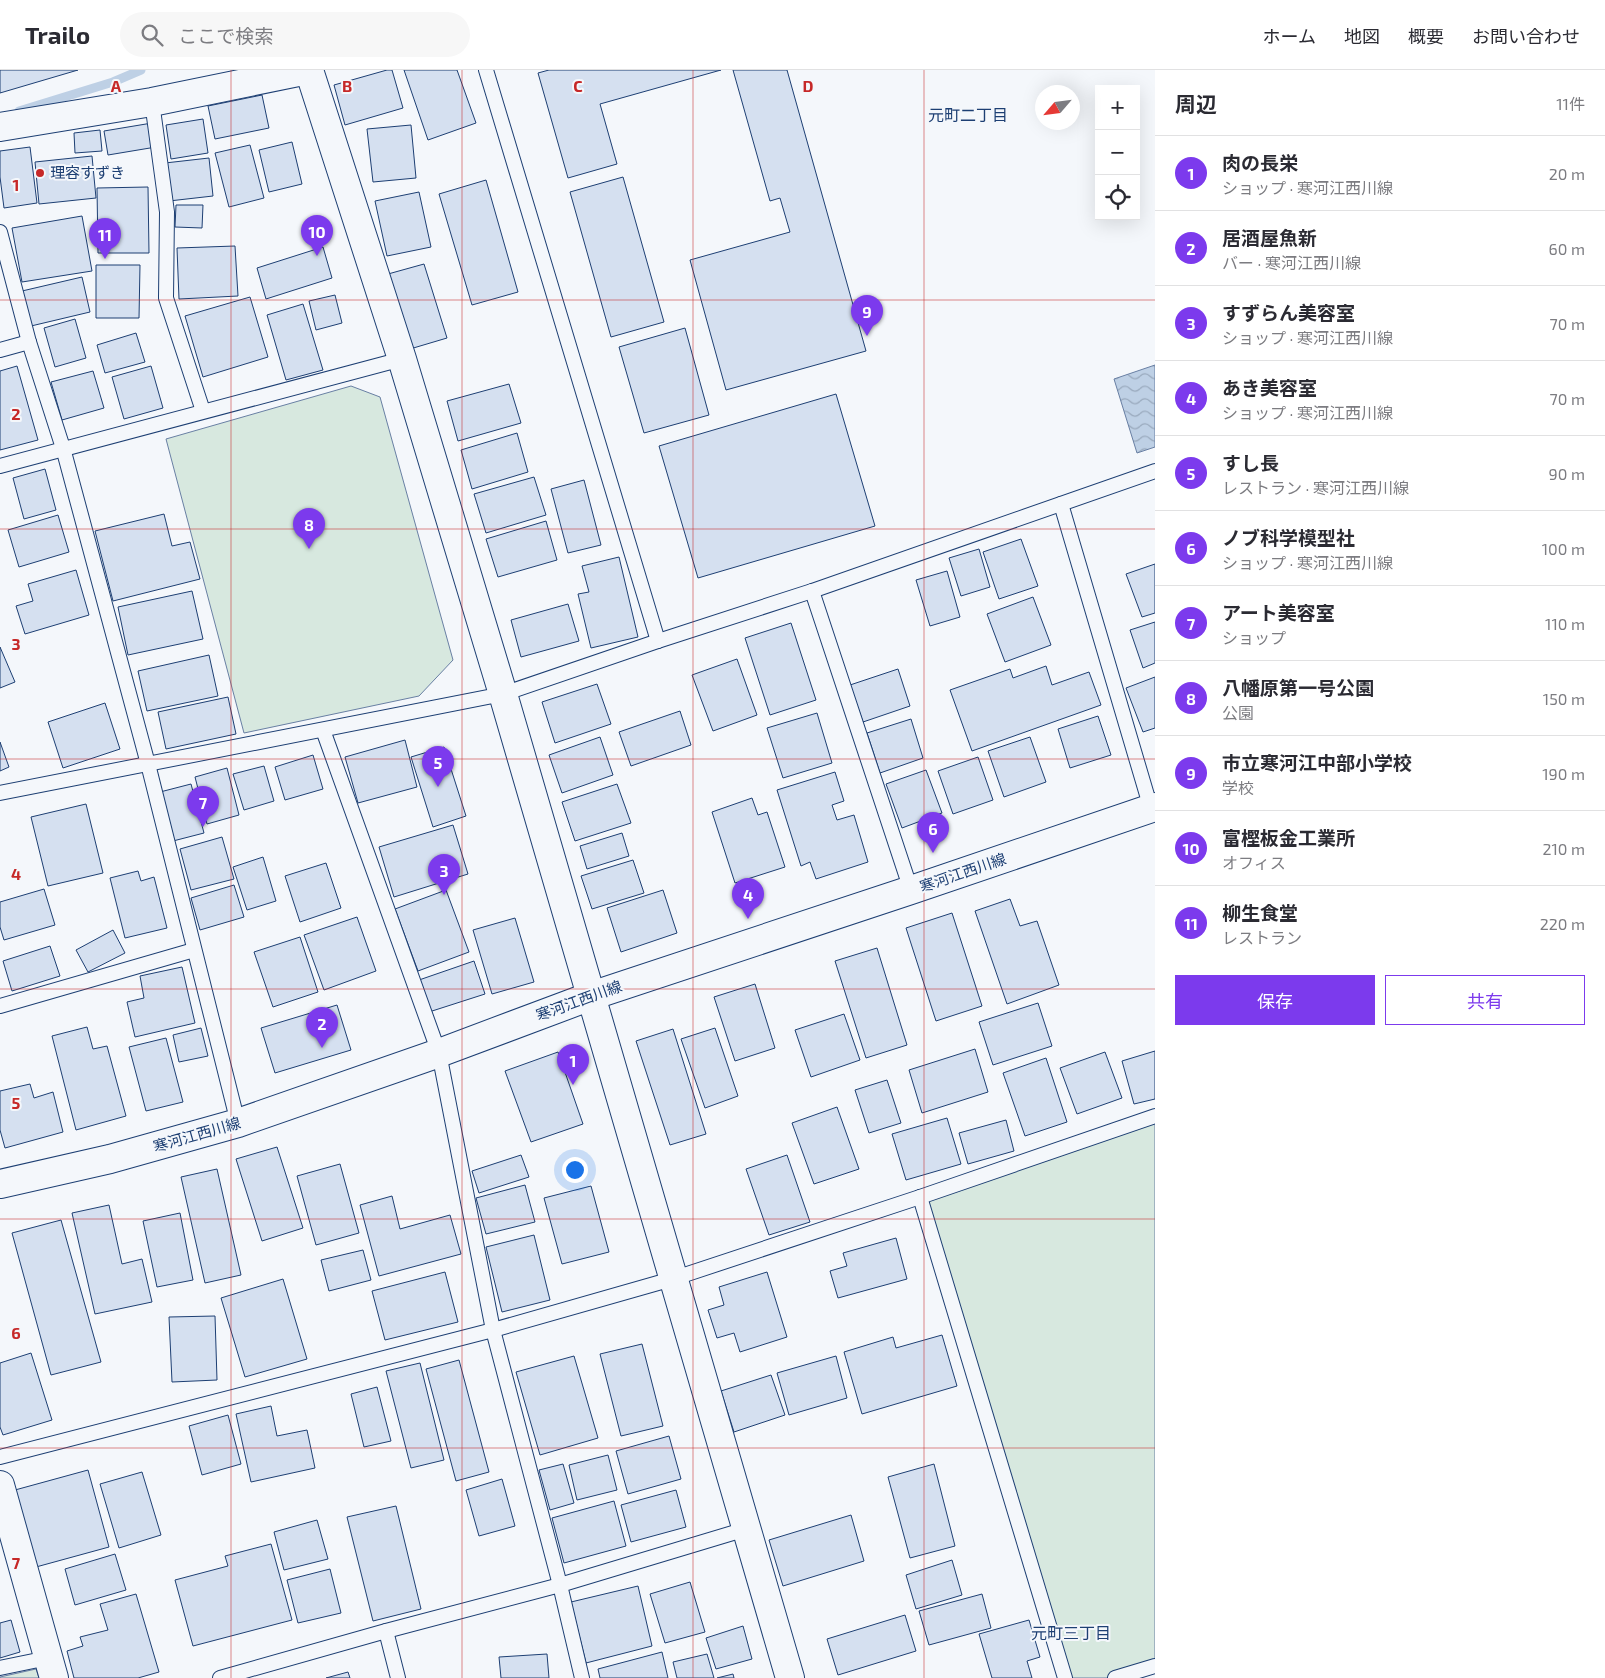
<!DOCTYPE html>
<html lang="ja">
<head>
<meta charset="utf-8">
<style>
	body { margin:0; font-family:"Exo 2","Noto Sans JP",sans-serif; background:#f7f7f7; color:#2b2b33 }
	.controls { position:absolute; right:15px; top:15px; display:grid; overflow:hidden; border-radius:0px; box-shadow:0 5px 20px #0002 }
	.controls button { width:45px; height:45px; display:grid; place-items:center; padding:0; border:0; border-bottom:1px solid #e1e1e2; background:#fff; color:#2b2b33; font:25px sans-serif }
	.compass { position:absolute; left:1035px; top:15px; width:45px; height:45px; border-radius:50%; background:#fff; box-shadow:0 5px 20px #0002; rotate:242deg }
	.you { position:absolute; left:574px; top:1099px; width:18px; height:18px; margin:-12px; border:4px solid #fff; border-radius:50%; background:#1a73e8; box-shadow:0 0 0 8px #1a73e833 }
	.badge { display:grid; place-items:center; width:32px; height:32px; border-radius:50%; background:#7c3aed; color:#fff; font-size:16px; font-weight:700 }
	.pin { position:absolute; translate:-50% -41px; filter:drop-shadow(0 1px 2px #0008) }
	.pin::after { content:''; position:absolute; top:26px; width:18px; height:15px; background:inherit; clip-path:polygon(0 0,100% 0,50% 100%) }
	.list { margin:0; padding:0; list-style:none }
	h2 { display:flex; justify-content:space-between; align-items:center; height:65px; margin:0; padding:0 20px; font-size:21px }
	h2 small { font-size:16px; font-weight:400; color:#7c7c81 }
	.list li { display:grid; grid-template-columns:32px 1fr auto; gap:15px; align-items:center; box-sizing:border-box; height:75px; padding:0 20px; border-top:1px solid #e1e1e2 }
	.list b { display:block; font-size:19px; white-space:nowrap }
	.list p { margin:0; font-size:16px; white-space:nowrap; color:#7c7c81 }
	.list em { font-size:16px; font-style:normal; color:#7c7c81 }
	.actions { display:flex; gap:10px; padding:15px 20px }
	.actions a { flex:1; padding:11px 0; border:1px solid #7c3aed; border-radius:0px; text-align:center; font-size:18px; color:#7c3aed }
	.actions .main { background:#7c3aed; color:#fff }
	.icon { flex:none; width:28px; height:28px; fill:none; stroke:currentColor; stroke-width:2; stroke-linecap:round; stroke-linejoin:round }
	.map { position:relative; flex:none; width:1155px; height:1608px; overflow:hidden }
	header { display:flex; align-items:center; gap:30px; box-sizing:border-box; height:70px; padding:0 25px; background:#fff; border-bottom:1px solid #e1e1e2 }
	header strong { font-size:24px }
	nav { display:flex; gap:28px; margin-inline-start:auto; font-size:18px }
	.search { width:350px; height:45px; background:#f7f7f7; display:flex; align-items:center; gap:12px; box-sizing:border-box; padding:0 18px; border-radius:28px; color:#7c7c81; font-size:19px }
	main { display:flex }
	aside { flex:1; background:#fff }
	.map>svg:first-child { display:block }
	.park { fill:#d7e8df; stroke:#687fa3 }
	.water { fill:url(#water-waves); stroke:#687fa3 }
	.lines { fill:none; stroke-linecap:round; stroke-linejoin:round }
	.stream { stroke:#bed0e5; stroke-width:9 }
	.building { fill:#d5e0f0; stroke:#1d3f73 }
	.lane-casing { stroke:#1d3f73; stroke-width:16 }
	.street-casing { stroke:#1d3f73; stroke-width:30 }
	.secondary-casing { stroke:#1d3f73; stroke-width:30 }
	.primary-casing { stroke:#1d3f73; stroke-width:30 }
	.lane { stroke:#f4f7fb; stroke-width:14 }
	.street { stroke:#f4f7fb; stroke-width:28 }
	.secondary { stroke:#f4f7fb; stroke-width:28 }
	.primary { stroke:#f4f7fb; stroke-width:28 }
	.grid { fill:none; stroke:#c62828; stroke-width:1; stroke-opacity:0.55 }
	.poi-dot { fill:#c62828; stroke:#f4f7fb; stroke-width:2 }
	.labels { text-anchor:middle; stroke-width:4; stroke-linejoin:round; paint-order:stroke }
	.poi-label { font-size:15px; fill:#1d3f73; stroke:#f4f7fb; text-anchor:start }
	.street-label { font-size:15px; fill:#1d3f73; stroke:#f4f7fb }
	.neighbourhood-label { font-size:16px; fill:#1d3f73; stroke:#f4f7fb }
	.grid-label { font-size:16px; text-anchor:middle; font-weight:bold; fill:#c62828; stroke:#f4f7fb; stroke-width:4; stroke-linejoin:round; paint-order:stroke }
</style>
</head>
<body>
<header>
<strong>Trailo</strong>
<div class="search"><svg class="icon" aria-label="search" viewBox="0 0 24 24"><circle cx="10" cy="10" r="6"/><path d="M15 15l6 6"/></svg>ここで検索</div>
<nav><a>ホーム</a><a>地図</a><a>概要</a><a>お問い合わせ</a></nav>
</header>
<main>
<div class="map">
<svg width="1155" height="1608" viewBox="0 0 1155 1608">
	<defs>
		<pattern id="water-waves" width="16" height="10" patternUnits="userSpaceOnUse" patternTransform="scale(1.25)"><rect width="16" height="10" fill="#bed0e5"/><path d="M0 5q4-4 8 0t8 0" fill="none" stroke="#9aaabe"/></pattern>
	</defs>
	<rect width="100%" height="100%" fill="#f4f7fb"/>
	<g class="park">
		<path d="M351 316 380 327 453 590 419 626 244 663 166 369Z"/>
		<path d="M1155 1046V1596L1115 1608H1065L920 1127Z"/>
		<path d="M36 1599 39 1608H0V1607Z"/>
	</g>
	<path class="water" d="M1155 295V377L1137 383 1114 309Z"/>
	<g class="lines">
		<path class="stream" d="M19 41 113 12 141 0"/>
	</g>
	<g class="building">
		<path d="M0 0H78L0 23Z"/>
		<path d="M387 0H392L403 38 345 55 334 15Z"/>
		<path d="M404 0H457L476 53 428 70Z"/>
		<path d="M549 0H721L600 34 617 94 568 108 538 3Z"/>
		<path d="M733 0H787L866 281 726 320 690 190 790 162 780 128 770 131Z"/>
		<path d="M262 25 269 58 215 69 208 36Z"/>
		<path d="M203 49 208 83 171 89 166 55Z"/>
		<path d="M152 53 156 77 108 85 104 61Z"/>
		<path d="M411 55 416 108 373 112 367 59Z"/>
		<path d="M100 60 102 81 75 83 74 63Z"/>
		<path d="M292 72 302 114 269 122 259 80Z"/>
		<path d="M250 75 264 128 229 137 215 83Z"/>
		<path d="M30 77 37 133 4 138 0 107V81Z"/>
		<path d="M92 86 96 128 39 134 35 92Z"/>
		<path d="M209 88 213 126 169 131 165 93Z"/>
		<path d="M623 107 664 252 611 267 570 122Z"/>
		<path d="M486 110 518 222 472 235 439 124Z"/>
		<path d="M148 117 149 183H98L97 118Z"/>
		<path d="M419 122 431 177 387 186 375 131Z"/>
		<path d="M176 135H203L202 158 175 157Z"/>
		<path d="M82 146 92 201 22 212 12 158Z"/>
		<path d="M235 176 238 226 179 229 177 178Z"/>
		<path d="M323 177 332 208 266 229 257 198Z"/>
		<path d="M424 194 447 268 410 279 388 204Z"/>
		<path d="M96 195H140L139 248H96Z"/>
		<path d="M82 207 90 242 31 256 22 221Z"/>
		<path d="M335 225 342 253 316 260 309 231Z"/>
		<path d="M250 227 268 287 203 307 185 246Z"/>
		<path d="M303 234 323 300 286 310 267 245Z"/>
		<path d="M75 249 86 288 55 297 44 258Z"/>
		<path d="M685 258 709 345 644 363 619 277Z"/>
		<path d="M136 263 145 292 105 303 97 275Z"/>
		<path d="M17 296 38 370 0 380V301Z"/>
		<path d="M151 296 163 338 124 349 112 307Z"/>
		<path d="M93 301 104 338 62 350 51 312Z"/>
		<path d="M509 314 521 353 458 371 447 331Z"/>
		<path d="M836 324 875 456 698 508 659 376Z"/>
		<path d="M517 363 528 402 472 419 461 380Z"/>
		<path d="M45 399 56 440 24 449 13 408Z"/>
		<path d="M534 407 546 445 486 463 474 424Z"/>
		<path d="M584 410 601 475 568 483 551 419Z"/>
		<path d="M164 444 172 476 190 472 200 509 113 531 95 461Z"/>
		<path d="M58 445 69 482 19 497 8 460Z"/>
		<path d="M546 451 557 490 498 507 486 469Z"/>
		<path d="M1021 469 1038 516 999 529 983 482Z"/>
		<path d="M979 479 990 517 961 526 949 488Z"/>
		<path d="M619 487 638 567 591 578 578 524 589 522 582 496Z"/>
		<path d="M1155 494V543L1142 547 1126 504Z"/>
		<path d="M76 500 89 545 25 564 16 536 33 531 28 514Z"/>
		<path d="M947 501 960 547 930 556 916 510Z"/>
		<path d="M192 521 203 569 128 585 118 537Z"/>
		<path d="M1033 527 1051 575 1005 592 987 544Z"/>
		<path d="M568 534 579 571 521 587 511 550Z"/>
		<path d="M1155 552V593L1143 598 1130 560Z"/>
		<path d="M791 553 816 630 770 645 745 568Z"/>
		<path d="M0 577 15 612 0 618Z"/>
		<path d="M209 585 218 626 147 641 138 601Z"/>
		<path d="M737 589 757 645 713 661 692 605Z"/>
		<path d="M1046 596 1052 615 1089 602 1101 635 972 681 950 620 1010 599 1013 608Z"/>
		<path d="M898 599 910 636 863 652 850 615Z"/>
		<path d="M1155 607V658L1143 662 1126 618Z"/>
		<path d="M597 614 611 654 555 673 542 632Z"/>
		<path d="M228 627 236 664 166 679 158 642Z"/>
		<path d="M105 633 120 679 63 698 48 652Z"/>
		<path d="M680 641 691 675 631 696 619 662Z"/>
		<path d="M817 643 832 693 783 708 767 658Z"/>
		<path d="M1098 646 1111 685 1070 698 1058 659Z"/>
		<path d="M911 649 923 688 880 703 867 663Z"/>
		<path d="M600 667 613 705 562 723 549 685Z"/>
		<path d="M1030 667 1046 712 1004 727 988 681Z"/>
		<path d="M405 670 417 717 358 733 345 687Z"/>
		<path d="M0 672 9 697 0 701Z"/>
		<path d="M444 677 466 746 433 757 411 687Z"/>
		<path d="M313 685 323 719 285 730 275 697Z"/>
		<path d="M978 687 993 730 953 744 938 701Z"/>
		<path d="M264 696 274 731 244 740 233 704Z"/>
		<path d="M227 698 239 745 207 754 195 707Z"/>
		<path d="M926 700 942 743 902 758 886 714Z"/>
		<path d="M835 702 844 731 832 735 837 750 854 745 868 792 816 809 810 792 801 796 777 720Z"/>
		<path d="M191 714 204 763 173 771 160 722Z"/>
		<path d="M617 714 631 753 575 771 562 732Z"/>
		<path d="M752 728 758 745 767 742 785 797 735 813 712 742Z"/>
		<path d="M86 734 103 803 48 816 31 747Z"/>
		<path d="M453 755 468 804 394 827 379 777Z"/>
		<path d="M622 763 629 786 587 799 580 776Z"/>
		<path d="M222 767 234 809 191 820 180 779Z"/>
		<path d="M263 787 276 831 247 840 233 797Z"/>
		<path d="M633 790 644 823 592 839 581 806Z"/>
		<path d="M326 793 341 838 300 852 285 806Z"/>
		<path d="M138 801 141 811 154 807 167 858 125 868 110 808Z"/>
		<path d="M234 815 244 847 200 860 191 828Z"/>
		<path d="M44 819 55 855 4 870 0 857V832Z"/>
		<path d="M446 820 469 882 418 901 395 839Z"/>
		<path d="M663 820 677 863 621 882 607 838Z"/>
		<path d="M1010 829 1020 856 1037 851 1059 915 1007 934 975 841Z"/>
		<path d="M952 843 982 936 936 951 906 858Z"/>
		<path d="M357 847 376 901 324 920 304 865Z"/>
		<path d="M515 848 534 912 492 924 473 860Z"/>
		<path d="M113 860 125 883 88 902 76 880Z"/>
		<path d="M300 867 318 922 273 937 254 882Z"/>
		<path d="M50 876 60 906 12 921 3 891Z"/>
		<path d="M877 878 907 975 866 988 835 891Z"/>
		<path d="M474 891 485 924 429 942 419 910Z"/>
		<path d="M182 897 195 953 135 967 127 932 144 928 140 906Z"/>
		<path d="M755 914 775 978 735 991 714 927Z"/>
		<path d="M1038 933 1052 976 993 995 979 952Z"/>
		<path d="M337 935 351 980 275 1003 261 958Z"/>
		<path d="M844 944 860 990 811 1007 795 960Z"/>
		<path d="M87 957 93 979 107 976 126 1046 76 1060 52 966Z"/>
		<path d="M201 958 208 986 179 992 173 965Z"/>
		<path d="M715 958 738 1026 705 1038 681 969Z"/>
		<path d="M673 959 706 1064 670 1075 636 971Z"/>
		<path d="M166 968 183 1032 146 1041 129 977Z"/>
		<path d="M975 979 988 1022 922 1043 909 1000Z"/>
		<path d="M1155 981V1029L1134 1034 1122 991Z"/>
		<path d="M558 982 583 1054 531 1072 505 1001Z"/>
		<path d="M1105 982 1122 1028 1077 1044 1060 998Z"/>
		<path d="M1046 988 1067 1052 1025 1066 1003 1003Z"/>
		<path d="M887 1010 901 1053 869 1063 855 1020Z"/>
		<path d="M30 1014 34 1028 53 1022 63 1062 5 1078 0 1060V1021Z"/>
		<path d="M837 1037 859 1099 814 1114 792 1053Z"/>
		<path d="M947 1048 961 1094 906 1110 892 1064Z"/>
		<path d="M1006 1050 1014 1081 968 1094 959 1063Z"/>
		<path d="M277 1077 303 1158 262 1171 236 1089Z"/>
		<path d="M521 1085 529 1107 479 1123 472 1101Z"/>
		<path d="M787 1085 810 1152 769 1165 746 1099Z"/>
		<path d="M340 1094 359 1163 316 1175 297 1106Z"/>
		<path d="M217 1099 241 1205 205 1213 181 1107Z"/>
		<path d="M525 1115 535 1152 486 1164 476 1128Z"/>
		<path d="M591 1116 609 1182 562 1194 544 1128Z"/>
		<path d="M392 1126 400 1159 450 1145 461 1184 379 1206 360 1135Z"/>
		<path d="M109 1135 122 1194 142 1189 152 1232 95 1244 72 1143Z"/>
		<path d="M180 1143 193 1210 157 1217 143 1151Z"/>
		<path d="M61 1150 101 1292 51 1305 12 1163Z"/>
		<path d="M534 1165 550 1230 502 1242 486 1177Z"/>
		<path d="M896 1168 907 1209 838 1228 830 1201 847 1196 843 1183Z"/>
		<path d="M363 1180 371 1210 329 1221 321 1190Z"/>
		<path d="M445 1202 458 1252 385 1270 372 1221Z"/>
		<path d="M767 1202 787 1267 740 1282 734 1263 717 1268 708 1240 724 1235 719 1217Z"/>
		<path d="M283 1209 307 1289 245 1307 221 1228Z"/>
		<path d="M215 1246 217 1310 172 1312 169 1247Z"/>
		<path d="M942 1265 957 1316 862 1344 844 1282 893 1267 896 1278Z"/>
		<path d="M642 1274 663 1356 621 1366 600 1284Z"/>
		<path d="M31 1283 52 1350 3 1365 0 1357V1293Z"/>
		<path d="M574 1286 598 1368 540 1385 516 1302Z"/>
		<path d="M836 1286 847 1328 789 1345 777 1303Z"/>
		<path d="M459 1290 489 1402 456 1411 426 1299Z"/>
		<path d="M420 1293 444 1390 411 1398 386 1301Z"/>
		<path d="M771 1305 785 1345 734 1362 721 1321Z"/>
		<path d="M377 1317 391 1371 364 1377 351 1324Z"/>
		<path d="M271 1336 277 1366 307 1360 315 1398 251 1412 236 1344Z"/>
		<path d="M228 1345 241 1394 202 1405 189 1356Z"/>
		<path d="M669 1366 681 1409 628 1424 616 1381Z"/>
		<path d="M608 1385 617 1420 577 1430 569 1395Z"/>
		<path d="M563 1394 574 1433 550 1440 539 1400Z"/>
		<path d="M934 1394 955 1476 910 1488 888 1407Z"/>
		<path d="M88 1400 109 1477 36 1497 15 1420Z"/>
		<path d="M142 1402 161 1465 119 1478 100 1414Z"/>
		<path d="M502 1409 515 1456 479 1466 466 1420Z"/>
		<path d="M676 1420 686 1457 631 1472 621 1435Z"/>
		<path d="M614 1431 626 1476 564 1493 552 1448Z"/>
		<path d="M396 1436 421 1539 373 1551 347 1447Z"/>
		<path d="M851 1445 864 1491 783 1516 769 1470Z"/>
		<path d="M317 1450 328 1489 284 1500 274 1462Z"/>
		<path d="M271 1474 292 1550 193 1576 175 1510 228 1496 225 1486Z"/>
		<path d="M115 1484 126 1520 75 1535 65 1499Z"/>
		<path d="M952 1490 962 1525 916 1539 906 1505Z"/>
		<path d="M330 1499 341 1543 298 1553 287 1510Z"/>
		<path d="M690 1512 705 1562 665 1573 650 1524Z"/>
		<path d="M638 1516 652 1576 586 1593 571 1532Z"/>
		<path d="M136 1524 159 1602 138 1608H74L67 1581 83 1576 80 1567 108 1560 100 1534Z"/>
		<path d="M982 1524 991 1558 929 1575 919 1541Z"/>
		<path d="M905 1545 916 1581 838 1605 827 1569Z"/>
		<path d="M11 1550 20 1582 0 1588V1553Z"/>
		<path d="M1029 1550 1040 1587 1027 1591 1032 1608H992L979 1564Z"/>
		<path d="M743 1556 752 1589 716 1599 706 1568Z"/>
		<path d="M662 1582 668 1608H600L598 1599Z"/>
		<path d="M547 1584 549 1608H501L499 1587Z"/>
		<path d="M707 1584 714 1608H677L673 1592Z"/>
		<path d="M348 1602 350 1608H326Z"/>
		<path d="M733 1604 734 1608H717Z"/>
	</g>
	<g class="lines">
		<g class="lane-casing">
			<g id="lane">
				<path d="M486 0 658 571"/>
				<path d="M152 32 167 142 166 228 203 341"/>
				<path d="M0 162 29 272 63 378 148 694 238 1053"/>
				<path d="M0 280 29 272"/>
				<path d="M0 396 402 289"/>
				<path d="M1061 434 1152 742"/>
				<path d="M812 521 911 820"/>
				<path d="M323 660 439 983 493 1260 560 1515 582 1608"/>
				<path d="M0 723 503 624 658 571 812 521 1155 401"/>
				<path d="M0 936 194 880"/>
				<path d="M920 1127 1065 1608"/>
				<path d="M0 1387 493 1260 672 1209 920 1127 1155 1046"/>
				<path d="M386 1561 398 1608"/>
				<path d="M0 1598 48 1588"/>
				<path d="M220 1608 386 1561 560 1515 746 1459"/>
				<path d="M1115 1608 1155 1596"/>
			</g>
		</g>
		<g class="street-casing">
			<g id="street">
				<path d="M0 57 152 32 308 0"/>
				<path d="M0 1415 54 1608"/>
			</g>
		</g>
		<g class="secondary-casing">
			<path id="secondary" d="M309 0 402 289 503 624 790 1608"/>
		</g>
		<g class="primary-casing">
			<path id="primary" d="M0 1114 110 1089 238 1053 439 983 591 926 911 820 1155 737"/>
		</g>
		<use href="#lane" class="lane"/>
		<use href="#street" class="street"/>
		<use href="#secondary" class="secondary"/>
		<use href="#primary" class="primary"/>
	</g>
	<path class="grid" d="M231 0V1608M462 0V1608M693 0V1608M924 0V1608M0 230H1155M0 459H1155M0 689H1155M0 919H1155M0 1149H1155M0 1378H1155"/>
	<circle class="poi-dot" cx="40" cy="103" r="5"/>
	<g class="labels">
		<g class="poi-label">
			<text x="50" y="108">理容すずき</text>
		</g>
		<g class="street-label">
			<text transform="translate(963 803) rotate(-19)" y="5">寒河江西川線</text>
			<text transform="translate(579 931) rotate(-20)" y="5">寒河江西川線</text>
			<text transform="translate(197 1065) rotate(-16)" y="5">寒河江西川線</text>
		</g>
		<g class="neighbourhood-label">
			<text x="968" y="51">元町二丁目</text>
			<text x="1071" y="1569">元町三丁目</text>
		</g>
	</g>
	<g class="grid-label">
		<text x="116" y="22">A</text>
		<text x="347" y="22">B</text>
		<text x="578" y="22">C</text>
		<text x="808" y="22">D</text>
		<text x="16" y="121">1</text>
		<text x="16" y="350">2</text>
		<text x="16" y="580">3</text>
		<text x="16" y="810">4</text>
		<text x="16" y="1039">5</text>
		<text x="16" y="1269">6</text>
		<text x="16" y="1499">7</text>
	</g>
</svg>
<div class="controls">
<button>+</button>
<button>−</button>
<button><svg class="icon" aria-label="locate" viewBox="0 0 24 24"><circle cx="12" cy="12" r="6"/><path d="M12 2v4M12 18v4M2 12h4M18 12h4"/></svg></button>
</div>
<svg class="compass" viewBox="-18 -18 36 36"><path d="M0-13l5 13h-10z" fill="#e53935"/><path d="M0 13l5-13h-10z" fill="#7c7c81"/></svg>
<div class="you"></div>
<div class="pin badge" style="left:573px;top:1015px">1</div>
<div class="pin badge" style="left:322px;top:978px">2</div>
<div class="pin badge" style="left:444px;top:825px">3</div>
<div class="pin badge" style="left:748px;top:849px">4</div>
<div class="pin badge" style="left:438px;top:717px">5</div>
<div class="pin badge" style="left:933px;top:783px">6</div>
<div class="pin badge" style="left:203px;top:757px">7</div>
<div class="pin badge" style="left:309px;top:479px">8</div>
<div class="pin badge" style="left:867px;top:266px">9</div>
<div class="pin badge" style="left:317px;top:186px">10</div>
<div class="pin badge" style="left:105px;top:189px">11</div>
</div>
<aside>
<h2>周辺<small>11件</small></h2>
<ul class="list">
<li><span class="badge">1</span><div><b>肉の長栄</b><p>ショップ · 寒河江西川線</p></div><em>20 m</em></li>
<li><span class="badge">2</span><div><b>居酒屋魚新</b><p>バー · 寒河江西川線</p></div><em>60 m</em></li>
<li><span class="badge">3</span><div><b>すずらん美容室</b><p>ショップ · 寒河江西川線</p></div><em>70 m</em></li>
<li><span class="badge">4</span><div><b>あき美容室</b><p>ショップ · 寒河江西川線</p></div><em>70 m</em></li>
<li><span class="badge">5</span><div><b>すし長</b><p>レストラン · 寒河江西川線</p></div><em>90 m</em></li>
<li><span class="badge">6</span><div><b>ノブ科学模型社</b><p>ショップ · 寒河江西川線</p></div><em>100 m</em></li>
<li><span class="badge">7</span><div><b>アート美容室</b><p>ショップ</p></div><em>110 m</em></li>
<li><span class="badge">8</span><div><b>八幡原第一号公園</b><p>公園</p></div><em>150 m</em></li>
<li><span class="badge">9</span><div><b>市立寒河江中部小学校</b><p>学校</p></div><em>190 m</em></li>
<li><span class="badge">10</span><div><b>富樫板金工業所</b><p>オフィス</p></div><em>210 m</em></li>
<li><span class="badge">11</span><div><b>柳生食堂</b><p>レストラン</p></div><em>220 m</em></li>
</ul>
<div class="actions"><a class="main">保存</a><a>共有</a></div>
</aside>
</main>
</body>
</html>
